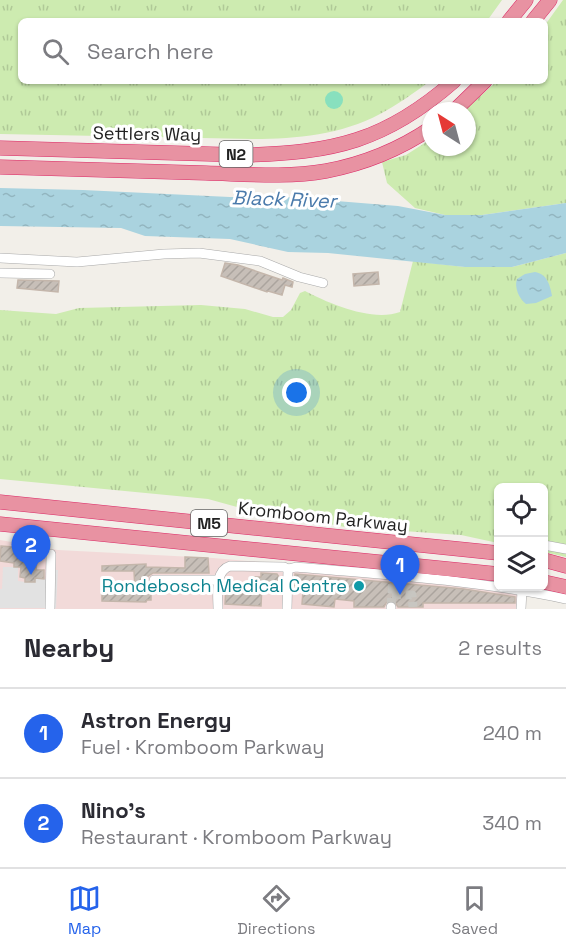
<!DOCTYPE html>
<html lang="en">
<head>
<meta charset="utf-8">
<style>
	body { margin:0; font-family:"Space Grotesk",sans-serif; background:#f7f7f7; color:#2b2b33 }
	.controls { position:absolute; right:18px; bottom:18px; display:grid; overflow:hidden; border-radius:9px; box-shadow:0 2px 4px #0004 }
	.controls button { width:54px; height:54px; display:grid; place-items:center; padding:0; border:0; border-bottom:2px solid #e1e1e2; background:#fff; color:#2b2b33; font:30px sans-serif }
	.compass { position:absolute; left:422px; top:102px; width:54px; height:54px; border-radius:50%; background:#fff; box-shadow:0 2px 4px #0004; rotate:324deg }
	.you { position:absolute; left:297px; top:393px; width:21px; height:21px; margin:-15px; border:4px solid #fff; border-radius:50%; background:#1a73e8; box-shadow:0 0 0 9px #1a73e833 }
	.badge { display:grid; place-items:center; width:39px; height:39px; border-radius:50%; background:#2563eb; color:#fff; font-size:20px; font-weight:700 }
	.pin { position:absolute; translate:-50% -50px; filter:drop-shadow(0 2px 3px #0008) }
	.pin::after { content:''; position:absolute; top:32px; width:21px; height:18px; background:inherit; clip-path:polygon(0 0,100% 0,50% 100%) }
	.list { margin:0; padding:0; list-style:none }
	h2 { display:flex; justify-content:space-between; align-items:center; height:78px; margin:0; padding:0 24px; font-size:26px }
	h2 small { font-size:20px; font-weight:400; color:#7c7c81 }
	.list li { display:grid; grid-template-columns:39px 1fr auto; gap:18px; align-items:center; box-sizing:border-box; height:90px; padding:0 24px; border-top:2px solid #e1e1e2 }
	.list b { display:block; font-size:22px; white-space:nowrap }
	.list p { margin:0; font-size:20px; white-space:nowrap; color:#7c7c81 }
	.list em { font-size:20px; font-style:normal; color:#7c7c81 }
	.icon { flex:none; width:33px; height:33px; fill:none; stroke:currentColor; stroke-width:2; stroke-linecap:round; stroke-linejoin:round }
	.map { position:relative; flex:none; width:566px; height:609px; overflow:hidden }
	.search { position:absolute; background:#fff; box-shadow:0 2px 4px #0004; left:18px; right:18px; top:18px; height:66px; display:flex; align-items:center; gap:15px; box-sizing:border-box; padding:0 21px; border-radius:9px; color:#7c7c81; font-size:22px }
	.sheet { height:258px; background:#fff }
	nav { display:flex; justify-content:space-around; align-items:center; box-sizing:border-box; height:84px; border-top:2px solid #e1e1e2; background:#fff; font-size:16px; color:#7c7c81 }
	nav a { display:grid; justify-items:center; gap:3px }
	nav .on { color:#2563eb }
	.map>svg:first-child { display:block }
	.commercial { fill:#f2dad9 }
	.grass { fill:url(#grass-tufts) }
	.pitch { fill:#88e0be }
	.parking { fill:#e2e2e2 }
	.water { fill:url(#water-ripples) }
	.building { fill:url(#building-hatch); stroke:#c4b6ab; stroke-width:1.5 }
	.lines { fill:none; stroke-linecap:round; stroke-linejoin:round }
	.minor-tunnel { stroke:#c8c6c1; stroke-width:9; stroke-dasharray:9 4.5; stroke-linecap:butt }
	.minor-casing { stroke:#a9a9a9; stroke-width:10 }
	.highway-casing { stroke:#dc2a67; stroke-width:15 }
	.minor { stroke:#fff; stroke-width:9 }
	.highway { stroke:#e892a2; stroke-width:14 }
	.culture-dot { fill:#0f9aa8; stroke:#fff; stroke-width:2 }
	.labels { text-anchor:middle; stroke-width:6; stroke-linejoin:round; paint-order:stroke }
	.shield { fill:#fff; stroke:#646464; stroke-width:1.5 }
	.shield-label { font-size:16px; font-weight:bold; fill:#222 }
	.street-label { font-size:18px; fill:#222; stroke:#fff }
	.culture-label { font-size:18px; fill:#0d838f; stroke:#fff; text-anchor:end }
	.water-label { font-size:20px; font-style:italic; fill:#4a7aab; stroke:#fff }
</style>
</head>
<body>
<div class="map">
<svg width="566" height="609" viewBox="0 0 566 609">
	<defs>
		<pattern id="grass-tufts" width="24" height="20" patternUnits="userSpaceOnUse" patternTransform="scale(1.5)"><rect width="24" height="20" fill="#cdebb0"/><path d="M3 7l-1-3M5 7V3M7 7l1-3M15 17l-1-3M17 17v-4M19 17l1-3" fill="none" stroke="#b0c997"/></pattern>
		<pattern id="water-ripples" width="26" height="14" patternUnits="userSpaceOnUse" patternTransform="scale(1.5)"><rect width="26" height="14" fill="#aad3df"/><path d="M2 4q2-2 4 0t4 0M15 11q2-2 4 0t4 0" fill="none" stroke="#92b5bf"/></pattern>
		<pattern id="building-hatch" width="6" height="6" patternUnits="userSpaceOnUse" patternTransform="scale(1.5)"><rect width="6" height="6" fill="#c7bfb8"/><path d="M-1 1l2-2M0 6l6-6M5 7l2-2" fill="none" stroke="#aba49e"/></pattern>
	</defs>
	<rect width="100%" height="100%" fill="#f2efe9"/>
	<path class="commercial" d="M0 540 58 550 213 558 362 571 520 589V609H0Z"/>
	<g class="grass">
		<path d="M0 0H502L487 21H21V81H430C414 93 397 105 380 114 341 135 295 139 252 139L0 134Z"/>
		<path d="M563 0H566V203L482 215H445L415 208 387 183 382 162 406 155 431 139V147H467V111H464L497 81H545V25Z"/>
		<path d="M566 253V557L544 552V488H498V543L461 535 345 527 237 507 208 499 0 479V310L56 314 79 308 201 305 245 309 273 317H283L291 310 300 293 305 291C330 304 372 322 400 312L413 261 465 267H512Z"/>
	</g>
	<circle class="pitch" cx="334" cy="100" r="9"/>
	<path class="parking" d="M3 567H18V581L25 582H35V578L46 579 47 570H58L56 608H0V589H2Z"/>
	<g class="water">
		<path d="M0 188 83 190 230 197H287L398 206 445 215H482L566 203V253L512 267H465L328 253 288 252 230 239 145 236 121 228 0 226Z"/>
		<path d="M535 272C547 274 550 285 552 296L536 303 526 304C519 299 514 287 517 279L525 274Z"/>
	</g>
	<g class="building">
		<path d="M225 263 238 265 282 280 283 278 293 282 292 287 285 285 282 295 268 291 267 292 221 276Z"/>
		<path d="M378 272 379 284 354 286 353 274Z"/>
		<path d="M18 280 59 281 58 292 17 288Z"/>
		<path d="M1 546 38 549 36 570H44V579L35 578V582H25V578L20 577 21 567H14V563L0 561Z"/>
		<path d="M185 557 208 558 209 573H153L147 577V590H151V600H147L146 602 102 601V591L135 590 134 571H102V566L146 564V567L185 568Z"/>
		<path d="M261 573 277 574 281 580H278V583H265V585H262L261 606 225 604 226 585H240V591L253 593 254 577H261Z"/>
		<path d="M295 574 464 589 515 597V603H423V607H398L395 602 390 600 386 603 384 607H354V601L335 599 334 607 302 604 303 591H294Z"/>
	</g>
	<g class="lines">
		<g class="minor-tunnel">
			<path d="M392 594 412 595 413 607"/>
			<path d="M391 607 393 579"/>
		</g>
		<g class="minor-casing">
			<g id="minor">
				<path d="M0 258 77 262 164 254 199 253 260 261 299 277 323 283"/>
				<path d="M0 273 50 274"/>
				<path d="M544 545 566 549"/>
				<path d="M288 569 296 567C386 575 477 580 566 599"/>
				<path d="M154 580H219"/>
				<path d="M50 609 51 554"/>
				<path d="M218 609C218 595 214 571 230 566L284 567 288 569 287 609"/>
				<path d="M391 609V607"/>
				<path d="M521 609 522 590"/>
			</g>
		</g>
		<g class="highway-casing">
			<g id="highway">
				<path d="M509 21 526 0"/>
				<path d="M533 21 550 0"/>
				<path d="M454 111 485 81"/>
				<path d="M0 148 244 155C333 153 386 141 454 81"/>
				<path d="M0 167C69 169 138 171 206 173 245 174 287 178 326 171 363 164 400 149 431 128"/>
				<path d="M0 502 498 553"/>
				<path d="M0 524 498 574"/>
				<path d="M544 560 566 566"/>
				<path d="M544 582 566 587"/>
			</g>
		</g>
		<use href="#minor" class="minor"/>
		<use href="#highway" class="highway"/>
	</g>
	<circle class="culture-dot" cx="359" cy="586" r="6"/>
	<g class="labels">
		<g class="shield">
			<rect x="219.5" y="141" width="33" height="26" rx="4.5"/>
			<rect x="191" y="510" width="36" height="26" rx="4.5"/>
		</g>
		<g class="shield-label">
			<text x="236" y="160">N2</text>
			<text x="209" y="529">M5</text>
		</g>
		<g class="street-label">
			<text transform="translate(147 134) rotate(1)" y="6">Settlers Way</text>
			<text transform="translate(323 517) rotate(6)" y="6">Kromboom Parkway</text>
		</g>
		<g class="culture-label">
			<text x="347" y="592">Rondebosch Medical Centre</text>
		</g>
		<g class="water-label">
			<text transform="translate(284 199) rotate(2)" y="7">Black River</text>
		</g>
	</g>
</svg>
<div class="controls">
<button><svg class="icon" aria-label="locate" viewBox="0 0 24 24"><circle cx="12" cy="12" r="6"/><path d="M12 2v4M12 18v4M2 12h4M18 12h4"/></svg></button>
<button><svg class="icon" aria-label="layers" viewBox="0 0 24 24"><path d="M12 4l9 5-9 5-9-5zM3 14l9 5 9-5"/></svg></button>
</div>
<svg class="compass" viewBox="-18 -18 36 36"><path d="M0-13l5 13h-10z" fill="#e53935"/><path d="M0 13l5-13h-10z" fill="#7c7c81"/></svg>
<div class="you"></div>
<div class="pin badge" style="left:400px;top:595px">1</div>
<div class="pin badge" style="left:31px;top:575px">2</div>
<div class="search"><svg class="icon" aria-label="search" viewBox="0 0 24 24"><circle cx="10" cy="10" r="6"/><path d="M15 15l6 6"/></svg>Search here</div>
</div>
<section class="sheet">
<h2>Nearby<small>2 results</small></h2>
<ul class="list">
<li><span class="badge">1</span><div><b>Astron Energy</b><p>Fuel · Kromboom Parkway</p></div><em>240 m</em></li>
<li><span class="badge">2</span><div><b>Nino's</b><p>Restaurant · Kromboom Parkway</p></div><em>340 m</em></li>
</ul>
</section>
<nav>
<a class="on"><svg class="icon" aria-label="map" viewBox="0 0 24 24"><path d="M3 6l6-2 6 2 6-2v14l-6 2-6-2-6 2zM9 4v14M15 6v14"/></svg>Map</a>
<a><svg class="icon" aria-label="directions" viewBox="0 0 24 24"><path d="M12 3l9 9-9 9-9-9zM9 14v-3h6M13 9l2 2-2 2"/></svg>Directions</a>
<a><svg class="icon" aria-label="saved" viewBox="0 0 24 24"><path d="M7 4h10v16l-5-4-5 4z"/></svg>Saved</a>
</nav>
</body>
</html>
